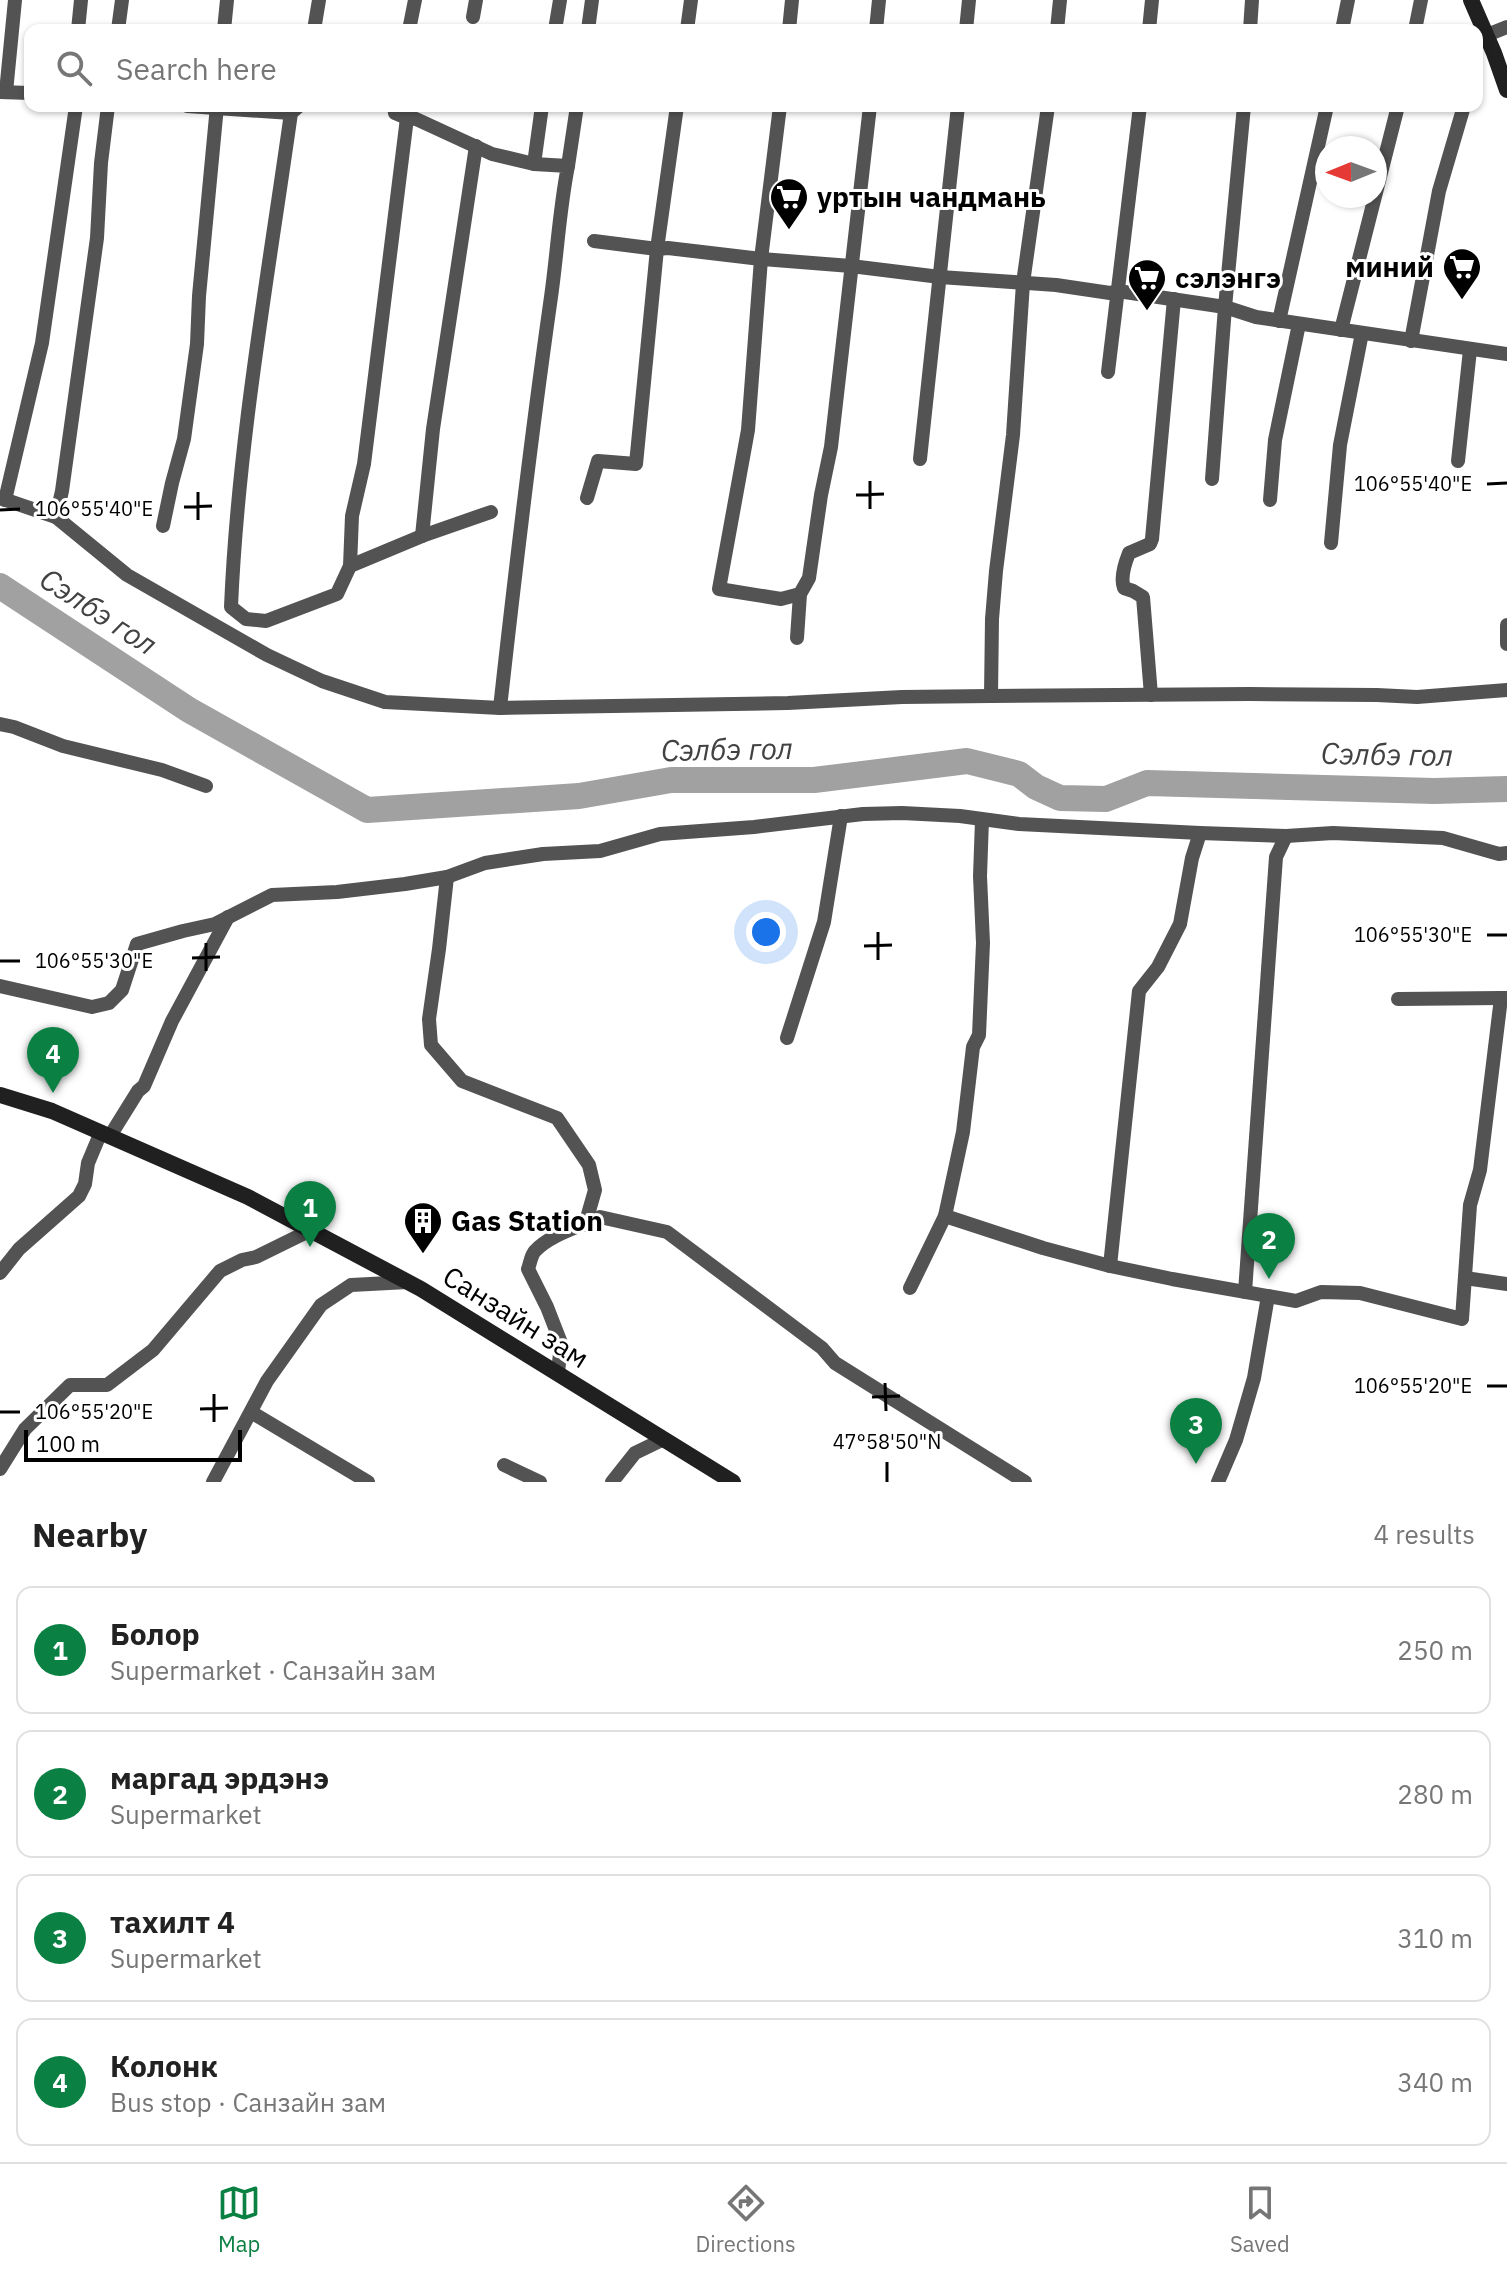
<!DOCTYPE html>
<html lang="en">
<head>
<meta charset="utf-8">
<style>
	body { margin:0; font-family:"IBM Plex Sans",sans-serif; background:#f2f2f2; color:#222 }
	.compass { position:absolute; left:1315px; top:136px; width:72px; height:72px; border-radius:50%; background:#fff; box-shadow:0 2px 6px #0004; rotate:269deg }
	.scale { position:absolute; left:24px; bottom:20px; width:218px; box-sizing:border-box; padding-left:8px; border:4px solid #000; border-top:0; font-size:22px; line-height:28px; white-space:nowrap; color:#000; -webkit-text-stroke:6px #fff; paint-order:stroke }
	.you { position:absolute; left:766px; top:932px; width:28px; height:28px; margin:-20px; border:6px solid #fff; border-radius:50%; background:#1a73e8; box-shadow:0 0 0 12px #1a73e833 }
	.badge { display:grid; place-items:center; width:52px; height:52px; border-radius:50%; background:#0b8043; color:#fff; font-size:26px; font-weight:700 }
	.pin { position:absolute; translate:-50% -66px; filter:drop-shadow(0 2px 4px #0008) }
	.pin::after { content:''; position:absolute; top:42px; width:28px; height:24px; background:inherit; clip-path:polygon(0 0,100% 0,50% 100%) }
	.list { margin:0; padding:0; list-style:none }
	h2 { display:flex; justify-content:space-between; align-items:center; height:104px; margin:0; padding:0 32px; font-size:34px }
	h2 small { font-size:26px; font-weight:400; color:#767676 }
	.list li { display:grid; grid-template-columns:52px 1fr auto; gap:24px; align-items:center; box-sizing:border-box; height:128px; margin:0 16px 16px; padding:0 16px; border:2px solid #e0e0e0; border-radius:16px }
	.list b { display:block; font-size:30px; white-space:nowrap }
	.list p { margin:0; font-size:26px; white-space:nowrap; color:#767676 }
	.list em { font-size:26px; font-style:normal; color:#767676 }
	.icon { flex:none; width:44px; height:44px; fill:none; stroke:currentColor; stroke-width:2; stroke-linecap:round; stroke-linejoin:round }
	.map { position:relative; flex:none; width:1507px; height:1482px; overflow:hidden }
	.search { position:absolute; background:#fff; box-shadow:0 2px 6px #0004; left:24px; right:24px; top:24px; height:88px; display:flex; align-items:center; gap:20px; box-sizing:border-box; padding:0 28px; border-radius:16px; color:#767676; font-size:30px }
	.sheet { height:680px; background:#fff }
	nav { display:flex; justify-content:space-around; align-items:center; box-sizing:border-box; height:112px; border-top:2px solid #e0e0e0; background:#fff; font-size:22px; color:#767676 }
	nav a { display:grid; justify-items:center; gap:4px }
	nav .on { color:#0b8043 }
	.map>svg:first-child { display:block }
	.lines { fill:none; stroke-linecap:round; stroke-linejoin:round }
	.river { stroke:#a1a1a1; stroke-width:26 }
	.street { stroke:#535353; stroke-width:14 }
	.secondary { stroke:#202020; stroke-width:16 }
	.ticks { fill:none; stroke:#000; stroke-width:3 }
	.labels { text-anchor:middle; stroke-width:6; stroke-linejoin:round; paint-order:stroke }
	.poi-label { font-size:28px; font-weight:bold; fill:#000; stroke:#fff; text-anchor:start }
	.street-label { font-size:28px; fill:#000; stroke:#fff }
	.water-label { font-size:30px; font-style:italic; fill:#424242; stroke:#fff }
	.ticks-label { font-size:20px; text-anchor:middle; fill:#000; stroke:#fff; stroke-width:6; stroke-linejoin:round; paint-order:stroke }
</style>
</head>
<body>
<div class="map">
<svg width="1507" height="1482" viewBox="0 0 1507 1482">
	<rect width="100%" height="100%" fill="#fff"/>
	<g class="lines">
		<path class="river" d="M0 586 189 710 367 810 579 796 671 780H814L967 761 1019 774 1036 787 1060 798 1106 799 1147 783 1434 791 1507 789"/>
		<g class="street">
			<path d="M473 17 476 0"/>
			<path d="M78 30 81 0"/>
			<path d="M118 30 122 0"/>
			<path d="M224 30 227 0"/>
			<path d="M314 30 319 0"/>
			<path d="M409 30 415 0"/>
			<path d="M555 30 560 0"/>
			<path d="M588 30 592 0"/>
			<path d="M687 30 691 0"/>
			<path d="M789 30 792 0"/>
			<path d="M876 30 879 0"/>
			<path d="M966 30 969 0"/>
			<path d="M1057 30 1060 0"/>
			<path d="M1149 30 1152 0"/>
			<path d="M1250 30 1252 0"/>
			<path d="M1342 30 1348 0"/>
			<path d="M1415 30 1421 0"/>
			<path d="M1487 35 1507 27"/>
			<path d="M0 92 30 93"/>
			<path d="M6 92 15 0"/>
			<path d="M187 106 291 113"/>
			<path d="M299 106 291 113C268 277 238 442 231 607L246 619 266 621 337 594 350 566 422 536 491 512"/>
			<path d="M394 106 395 113 407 118 416 119 492 154 534 164 568 166C559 211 557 258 550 304 531 438 515 573 500 708"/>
			<path d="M780 106 761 259 748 430 719 589 781 599 800 594"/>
			<path d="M1048 106 1023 283 1013 435 996 571 992 619 991 696 1250 694 1377 695 1417 697 1507 690"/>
			<path d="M534 164 542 106"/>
			<path d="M568 166 577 106"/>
			<path d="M594 241 657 249 668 248 761 259 851 266 940 277 1056 285 1110 293 1118 291 1225 307 1256 317 1507 354"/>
			<path d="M1279 321 1327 106"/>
			<path d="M1341 330 1398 106"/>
			<path d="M1411 341 1439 191 1464 106"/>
			<path d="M1108 372 1140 106"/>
			<path d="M920 459 958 106"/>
			<path d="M1458 461 1470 350"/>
			<path d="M1212 479 1225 307 1244 106"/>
			<path d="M0 498 56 517 127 575 267 655 322 681 385 702 500 708 788 703 902 697 991 696"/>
			<path d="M587 498 598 461 636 464 657 249 677 106"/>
			<path d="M5 500 42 343 76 106"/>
			<path d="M1270 500 1275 440 1299 324"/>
			<path d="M56 517 62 491 97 238 101 163 108 106"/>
			<path d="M163 526 172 483 184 439 197 344 199 296 217 106"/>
			<path d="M422 536 433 429 476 146"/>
			<path d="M1331 543 1340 445 1362 333"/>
			<path d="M350 566 352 516 364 464 407 118"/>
			<path d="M797 638 800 594 809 578 821 495 831 447 870 106"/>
			<path d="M1507 644V625"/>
			<path d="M1151 695 1143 597 1133 591 1124 588C1120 578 1125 563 1129 553L1150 544 1152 539 1174 299"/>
			<path d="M0 724 14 727 63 746 162 770 206 786"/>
			<path d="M982 820 980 876 983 943 979 1035 973 1047 963 1132 945 1216 1043 1248 1110 1266 1172 1279 1296 1301 1321 1292 1360 1293 1462 1319 1470 1205 1480 1170 1501 998H1507"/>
			<path d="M447 877 439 949 429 1019 431 1045 462 1081 557 1118 589 1165 595 1190 585 1225"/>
			<path d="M0 986 92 1007 109 1003 122 990 137 944 183 931 215 924 272 895 337 892 405 884 447 877 485 863 543 854 600 851 660 834 754 827 863 814 902 813 960 816 1019 824 1200 833"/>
			<path d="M1398 999 1501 998"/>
			<path d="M787 1038 824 922 841 816"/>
			<path d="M110 1136 138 1091 144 1086 172 1021 228 917"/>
			<path d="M1110 1266 1139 991 1158 967 1180 924 1192 858 1200 833 1286 836 1333 833 1443 838 1499 854 1507 853"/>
			<path d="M0 1273 19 1249 79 1196 85 1184 88 1163 101 1132"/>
			<path d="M1465 1278 1507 1284"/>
			<path d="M910 1288 945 1216"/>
			<path d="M1245 1292 1276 857 1286 836"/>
			<path d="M558 1373 561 1343 547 1307 528 1269C530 1264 531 1255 535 1251 551 1234 580 1227 600 1217L667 1232 822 1348 835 1363 1025 1482"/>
			<path d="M251 1412 368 1482"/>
			<path d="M504 1465 540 1482"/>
			<path d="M0 1469 25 1429 70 1385H107L153 1350 220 1271 242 1260 256 1257 311 1230"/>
			<path d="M213 1482 267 1381 321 1305 351 1285 408 1282"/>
			<path d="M612 1482 635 1453 664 1439"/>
			<path d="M1218 1482 1236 1440 1254 1378 1268 1296"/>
		</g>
		<g class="secondary">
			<path d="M1471 0 1494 53 1507 90"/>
			<path d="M0 1095 52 1111 248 1197 421 1289 733 1482"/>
		</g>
	</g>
	<path class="ticks" d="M870 481V509M1487 484 1507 483M198 492V520M856 495 884 494M184 507 212 506M0 510 20 509M878 932V960M1487 935H1507M206 943V971M864 946 892 945M192 958 220 957M0 961H20M885 1383 886 1411M1487 1386H1507M214 1394V1422M872 1397 900 1396M200 1409 228 1408M0 1412H20M887 1462V1482"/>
	<defs>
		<g id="supermarket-pin" transform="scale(2)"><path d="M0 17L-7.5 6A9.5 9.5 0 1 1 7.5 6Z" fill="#000" stroke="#fff"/><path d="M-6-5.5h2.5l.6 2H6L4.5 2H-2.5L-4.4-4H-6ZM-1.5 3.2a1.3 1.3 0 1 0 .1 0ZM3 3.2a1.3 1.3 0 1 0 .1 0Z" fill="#fff"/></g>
		<g id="building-pin" transform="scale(2)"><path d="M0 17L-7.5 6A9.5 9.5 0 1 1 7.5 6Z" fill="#000" stroke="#fff"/><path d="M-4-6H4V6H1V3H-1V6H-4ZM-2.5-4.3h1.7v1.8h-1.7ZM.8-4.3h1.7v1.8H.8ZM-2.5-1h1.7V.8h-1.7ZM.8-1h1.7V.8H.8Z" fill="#fff"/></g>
	</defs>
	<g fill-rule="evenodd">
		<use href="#supermarket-pin" x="789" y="197"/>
		<use href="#supermarket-pin" x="1462" y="267"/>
		<use href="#supermarket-pin" x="1147" y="278"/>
		<use href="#building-pin" x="423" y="1221"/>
	</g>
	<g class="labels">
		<g class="poi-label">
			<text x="817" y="207">уртын чандмань</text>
			<text x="1434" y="277" text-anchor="end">миний</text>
			<text x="1175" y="288">сэлэнгэ</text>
			<text x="451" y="1231">Gas Station</text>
		</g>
		<g class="street-label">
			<text transform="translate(516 1317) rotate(32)" y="10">Санзайн зам</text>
		</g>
		<g class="water-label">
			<text transform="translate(98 612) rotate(33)" y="10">Сэлбэ гол</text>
			<text transform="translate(727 750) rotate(-1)" y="10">Сэлбэ гол</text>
			<text transform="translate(1387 755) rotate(1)" y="10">Сэлбэ гол</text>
		</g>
	</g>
	<g class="ticks-label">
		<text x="1413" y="491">106°55'40"E</text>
		<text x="94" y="516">106°55'40"E</text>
		<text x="1413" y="942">106°55'30"E</text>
		<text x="94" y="968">106°55'30"E</text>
		<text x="1413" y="1393">106°55'20"E</text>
		<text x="94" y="1419">106°55'20"E</text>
		<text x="887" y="1449">47°58'50"N</text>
	</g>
</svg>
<svg class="compass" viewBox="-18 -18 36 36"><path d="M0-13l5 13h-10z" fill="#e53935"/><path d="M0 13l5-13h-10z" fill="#767676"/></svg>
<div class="scale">100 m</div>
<div class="you"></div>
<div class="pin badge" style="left:310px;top:1247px">1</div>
<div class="pin badge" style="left:1269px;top:1279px">2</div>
<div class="pin badge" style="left:1196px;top:1464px">3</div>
<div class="pin badge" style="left:53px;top:1093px">4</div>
<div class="search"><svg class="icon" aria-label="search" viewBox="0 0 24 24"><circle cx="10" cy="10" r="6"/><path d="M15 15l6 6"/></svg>Search here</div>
</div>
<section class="sheet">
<h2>Nearby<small>4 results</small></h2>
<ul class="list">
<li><span class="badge">1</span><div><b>Болор</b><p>Supermarket · Санзайн зам</p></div><em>250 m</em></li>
<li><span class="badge">2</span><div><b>маргад эрдэнэ</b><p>Supermarket</p></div><em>280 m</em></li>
<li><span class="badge">3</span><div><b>тахилт 4</b><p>Supermarket</p></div><em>310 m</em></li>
<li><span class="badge">4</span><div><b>Колонк</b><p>Bus stop · Санзайн зам</p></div><em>340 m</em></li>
</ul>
</section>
<nav>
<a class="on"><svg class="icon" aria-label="map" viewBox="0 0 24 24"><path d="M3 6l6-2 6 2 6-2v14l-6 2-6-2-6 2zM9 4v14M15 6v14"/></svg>Map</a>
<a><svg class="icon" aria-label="directions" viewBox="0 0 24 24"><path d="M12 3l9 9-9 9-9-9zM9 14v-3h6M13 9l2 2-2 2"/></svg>Directions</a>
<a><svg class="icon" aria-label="saved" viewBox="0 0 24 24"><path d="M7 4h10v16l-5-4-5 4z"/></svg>Saved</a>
</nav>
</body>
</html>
